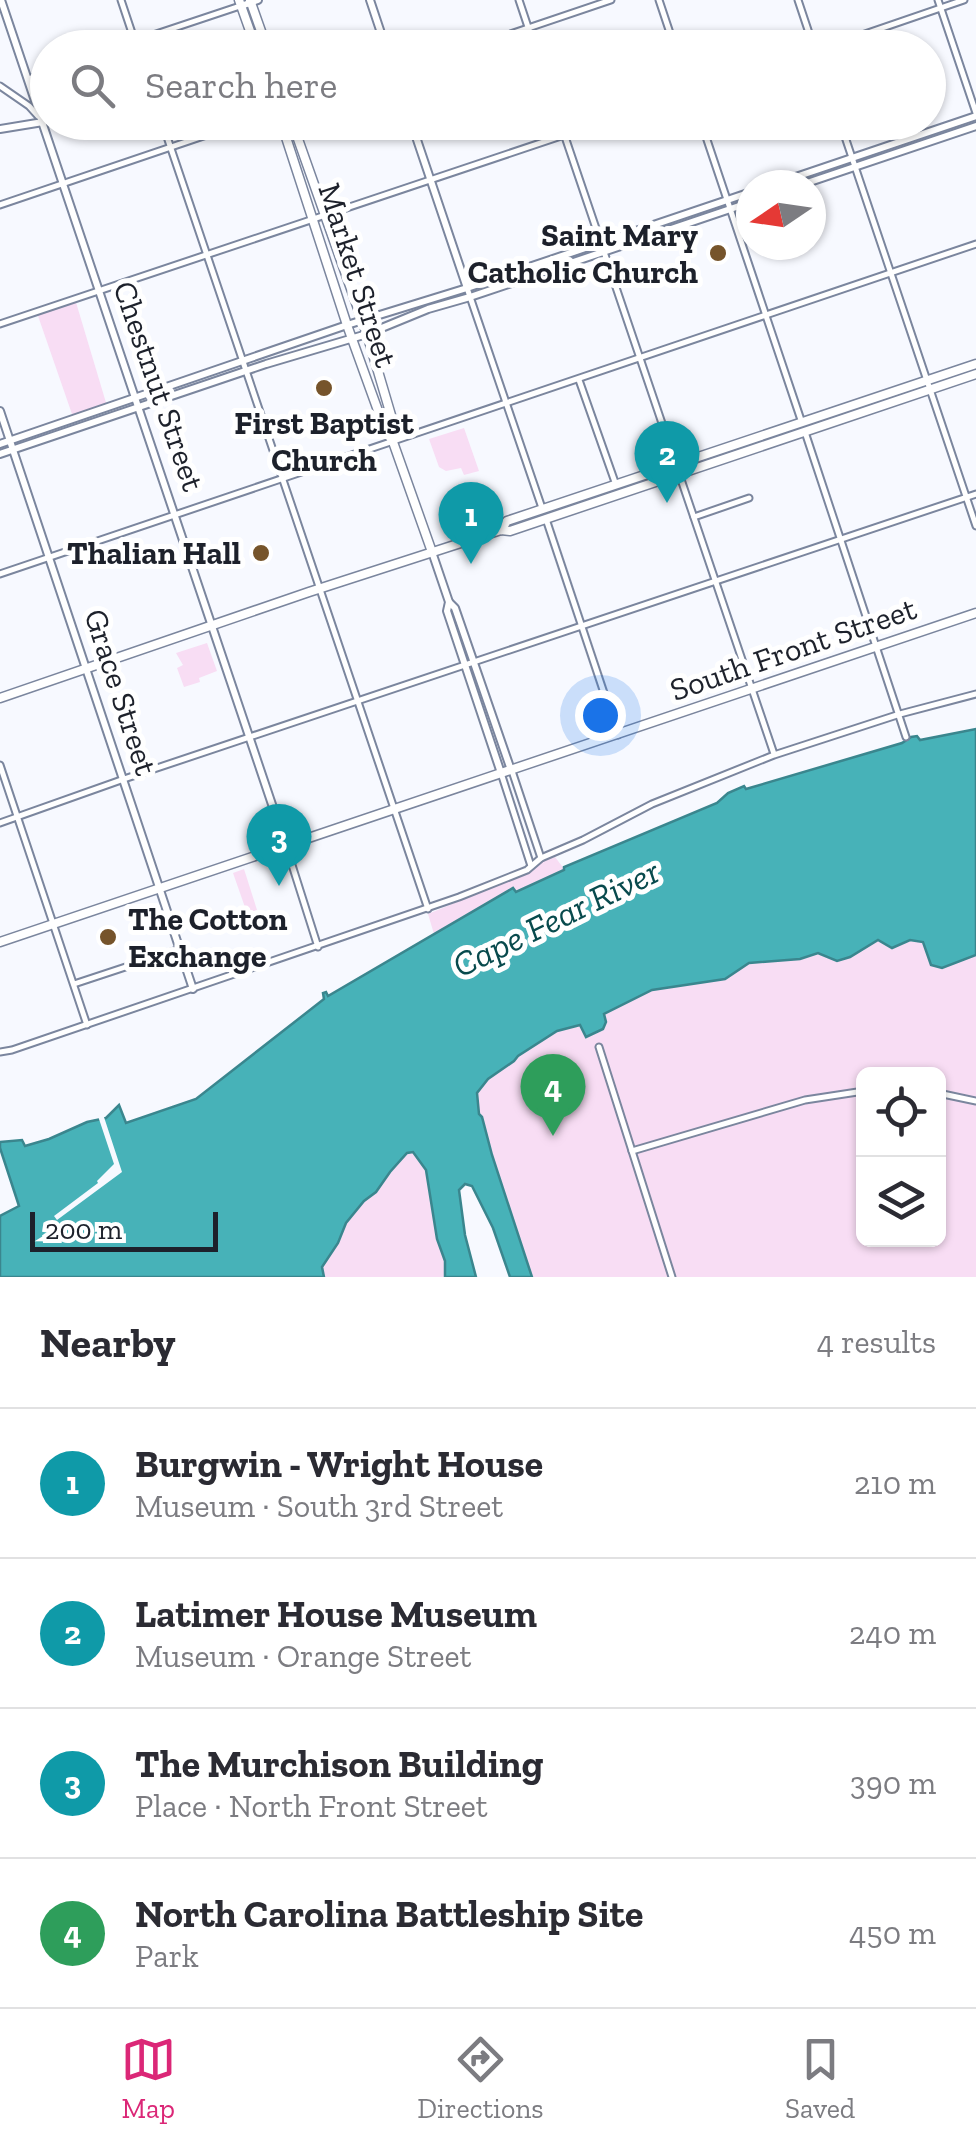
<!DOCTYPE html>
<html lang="en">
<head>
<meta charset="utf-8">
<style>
	body { margin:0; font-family:"Zilla Slab",serif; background:#f7f7f7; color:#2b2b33 }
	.controls { position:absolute; right:30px; bottom:30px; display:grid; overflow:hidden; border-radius:15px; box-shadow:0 2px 8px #0004 }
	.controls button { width:90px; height:90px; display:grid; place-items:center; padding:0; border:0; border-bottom:2px solid #e1e1e2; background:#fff; color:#2b2b33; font:50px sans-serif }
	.compass { position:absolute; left:736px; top:170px; width:90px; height:90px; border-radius:50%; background:#fff; box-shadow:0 2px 8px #0004; rotate:257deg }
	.scale { position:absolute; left:30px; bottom:25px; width:188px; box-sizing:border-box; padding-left:10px; border:5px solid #1d212b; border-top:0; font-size:28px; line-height:35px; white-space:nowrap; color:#1d212b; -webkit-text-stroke:8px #fff; paint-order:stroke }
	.you { position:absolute; left:600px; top:715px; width:35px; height:35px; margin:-25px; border:8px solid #fff; border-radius:50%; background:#1a73e8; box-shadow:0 0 0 15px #1a73e833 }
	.badge { display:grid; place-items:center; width:65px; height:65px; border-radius:50%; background:#db2777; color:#fff; font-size:32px; font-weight:700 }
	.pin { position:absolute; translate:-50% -82px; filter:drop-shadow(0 2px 5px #0008) }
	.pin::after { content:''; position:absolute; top:52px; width:35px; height:30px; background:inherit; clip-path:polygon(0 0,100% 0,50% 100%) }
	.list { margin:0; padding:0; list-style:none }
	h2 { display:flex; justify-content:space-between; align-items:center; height:130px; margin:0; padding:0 40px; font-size:42px }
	h2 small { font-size:32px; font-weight:400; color:#7c7c81 }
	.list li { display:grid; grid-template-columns:65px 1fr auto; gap:30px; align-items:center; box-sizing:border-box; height:150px; padding:0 40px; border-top:2px solid #e1e1e2 }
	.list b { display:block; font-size:38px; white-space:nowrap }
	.list p { margin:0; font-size:32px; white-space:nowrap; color:#7c7c81 }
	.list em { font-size:32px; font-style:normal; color:#7c7c81 }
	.icon { flex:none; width:55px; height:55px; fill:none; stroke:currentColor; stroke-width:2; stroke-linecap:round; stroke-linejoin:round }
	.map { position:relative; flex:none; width:976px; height:1277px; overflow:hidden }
	.search { position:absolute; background:#fff; box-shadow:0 2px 8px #0004; left:30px; right:30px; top:30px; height:110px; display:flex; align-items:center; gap:25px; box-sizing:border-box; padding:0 35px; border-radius:55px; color:#7c7c81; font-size:38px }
	.sheet { height:730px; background:#fff }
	nav { display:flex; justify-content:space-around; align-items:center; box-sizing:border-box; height:140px; border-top:2px solid #e1e1e2; background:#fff; font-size:28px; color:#7c7c81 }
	nav a { display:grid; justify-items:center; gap:5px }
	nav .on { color:#db2777 }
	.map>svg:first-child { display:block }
	.green { fill:#f8ddf4; fill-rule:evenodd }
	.water { fill:#47b2b8; stroke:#3a868e; stroke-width:2.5 }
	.pier { fill:#f7f9ff }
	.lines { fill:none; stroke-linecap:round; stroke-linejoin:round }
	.minor-casing { stroke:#7b869e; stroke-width:9 }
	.tertiary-casing { stroke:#7b869e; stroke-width:10 }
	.secondary-casing { stroke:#7b869e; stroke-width:11 }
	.primary-casing { stroke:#7b869e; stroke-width:11 }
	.minor { stroke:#fff; stroke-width:5 }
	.tertiary { stroke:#fff; stroke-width:6 }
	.secondary { stroke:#fff; stroke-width:8 }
	.primary { stroke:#fff; stroke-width:8 }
	.poi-dot { fill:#76542b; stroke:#fff; stroke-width:4 }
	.labels { text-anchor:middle; stroke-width:10; stroke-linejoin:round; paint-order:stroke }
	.poi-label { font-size:32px; font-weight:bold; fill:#1d212b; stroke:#fff; text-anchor:end }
	.street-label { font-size:32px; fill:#1d212b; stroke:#fff }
	.water-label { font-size:35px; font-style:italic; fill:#084a4d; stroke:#fff }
</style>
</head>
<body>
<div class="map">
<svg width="976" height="1277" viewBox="0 0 976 1277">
	<rect width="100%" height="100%" fill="#f7f9ff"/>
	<g class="green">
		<path d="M75 299 107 406 73 417 37 313Z"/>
		<path d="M464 428 479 471 464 475 461 468 446 471 439 467 429 439Z"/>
		<path d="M207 643 217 671 199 678 200 682 184 687 177 668 183 665 176 653Z"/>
		<path d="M555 857 565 870 515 892 512 889 434 934 428 914 529 872 542 861Z"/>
		<path d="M244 869 257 910 247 913 233 873Z"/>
		<path d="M878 939 924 942 931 964 976 955V1277H532L492 1155 482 1117C462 1084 500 1075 518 1056L557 1031 580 1024 586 1037 603 1029V1014L652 990 725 979 749 963 800 959 818 953 850 957ZM864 1074H938V1240H864Z"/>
		<path d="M413 1152 426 1170 437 1239 445 1261V1277H324L322 1267 338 1243 346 1223 364 1201 376 1192 390 1172 407 1153Z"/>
	</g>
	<path class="water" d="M976 729V955L942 968 931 965 923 942 910 940 892 948 878 940 850 957 837 961 818 953 800 959 749 963 725 979 652 990 604 1014 606 1022 603 1029 586 1037 580 1025 557 1031 518 1056 514 1061 488 1079 477 1093 479 1114 482 1117 492 1155 532 1277H510L493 1228 472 1186 465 1184 459 1190 465 1235 476 1277H445V1261L437 1239 426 1170 413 1152 407 1153 390 1172 376 1192 364 1201 346 1223 338 1243 322 1267 324 1277H0V1216L19 1206 0 1148V1142L22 1140 25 1146 49 1139 87 1122 106 1118 119 1105 126 1123 196 1099 324 999 323 993 326 992 328 996 513 888 516 892 564 870V867L717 803 728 793 744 786 746 789 902 743 911 737 917 736 920 740Z"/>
	<path class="pier" d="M103 1114 122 1172 57 1220 54 1216 98 1183 97 1181 114 1164 98 1116Z"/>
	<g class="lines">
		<g class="minor-casing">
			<g id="minor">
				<path d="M121 0 137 48"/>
				<path d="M519 0 535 48"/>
				<path d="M659 0 675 48"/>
				<path d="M798 0 814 48"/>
				<path d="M938 0 976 113"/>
				<path d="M114 48 240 6"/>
				<path d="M469 48 611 0"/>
				<path d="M824 48 964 0"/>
				<path d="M28 79 48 72"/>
				<path d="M0 86 29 106 38 116"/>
				<path d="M162 122 428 909"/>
				<path d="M560 122 774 754"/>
				<path d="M701 122 802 423"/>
				<path d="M840 122 976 526"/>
				<path d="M0 205 245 122"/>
				<path d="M467 288 542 508"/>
				<path d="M0 324 603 122"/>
				<path d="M579 380 616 485"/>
				<path d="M805 432 906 737"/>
				<path d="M694 517 749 498"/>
				<path d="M546 519 618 735"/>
				<path d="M0 574 976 244"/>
				<path d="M0 765 87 1025"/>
				<path d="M512 771 541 858"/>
				<path d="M501 773 531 866"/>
				<path d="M0 823 124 779 976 494"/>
				<path d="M286 846 318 947"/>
				<path d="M74 984 180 949"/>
				<path d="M599 1047 672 1277"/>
				<path d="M0 1052 12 1050 459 897 527 870 541 858 583 840 652 804 774 755 900 714 976 694"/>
				<path d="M938 1093 976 1101"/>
				<path d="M632 1151 805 1100 864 1091"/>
			</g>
		</g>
		<g class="tertiary-casing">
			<g id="tertiary">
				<path d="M1 0 286 846"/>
				<path d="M370 0 386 48"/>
				<path d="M241 6 258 0"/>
				<path d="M411 122 467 288"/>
				<path d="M0 129 43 122"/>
				<path d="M772 185 976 116"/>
				<path d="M801 185 976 126"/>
				<path d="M0 411 193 989"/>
				<path d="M0 444 347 325 467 288 751 192"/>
				<path d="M0 454 266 364 367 334 428 309 470 297 751 202"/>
				<path d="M432 552 449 602 447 611 501 773"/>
				<path d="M450 603 455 608 511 770"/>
			</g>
		</g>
		<g class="secondary-casing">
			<path id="secondary" d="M0 942 976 613"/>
		</g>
		<g class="primary-casing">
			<g id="primary">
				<path d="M239 0 256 48"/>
				<path d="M250 0 267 48"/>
				<path d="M281 122 347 325 385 430 393 442 432 552"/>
				<path d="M292 122 367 334 393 422 395 432 393 442"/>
				<path d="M501 530 507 521 976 364"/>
				<path d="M0 698 309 592 501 530 510 531 976 374"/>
			</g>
		</g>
		<use href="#minor" class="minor"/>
		<use href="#tertiary" class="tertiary"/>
		<use href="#secondary" class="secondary"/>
		<use href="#primary" class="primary"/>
	</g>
	<g class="poi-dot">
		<circle cx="718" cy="253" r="10"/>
		<circle cx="324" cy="388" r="10"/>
		<circle cx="261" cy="553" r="10"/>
		<circle cx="108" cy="937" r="10"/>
	</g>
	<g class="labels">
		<g class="poi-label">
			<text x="698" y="246">Saint Mary<tspan x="698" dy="37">Catholic Church</tspan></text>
			<text x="324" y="434" text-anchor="middle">First Baptist<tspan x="324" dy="37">Church</tspan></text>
			<text x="241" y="564">Thalian Hall</text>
			<text x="128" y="930" text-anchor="start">The Cotton<tspan x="128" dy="37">Exchange</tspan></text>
		</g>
		<g class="street-label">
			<text transform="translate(358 275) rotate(72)" y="11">Market Street</text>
			<text transform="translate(159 386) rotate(71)" y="11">Chestnut Street</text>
			<text transform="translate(793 649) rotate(-19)" y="11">South Front Street</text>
			<text transform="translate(121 692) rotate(72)" y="11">Grace Street</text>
		</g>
		<g class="water-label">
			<text transform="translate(556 918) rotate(-26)" y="12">Cape Fear River</text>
		</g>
	</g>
</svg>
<div class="controls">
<button><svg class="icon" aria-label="locate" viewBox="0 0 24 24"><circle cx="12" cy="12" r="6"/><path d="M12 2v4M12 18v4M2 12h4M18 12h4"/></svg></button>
<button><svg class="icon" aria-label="layers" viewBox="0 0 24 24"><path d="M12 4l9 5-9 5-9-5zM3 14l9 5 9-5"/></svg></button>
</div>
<svg class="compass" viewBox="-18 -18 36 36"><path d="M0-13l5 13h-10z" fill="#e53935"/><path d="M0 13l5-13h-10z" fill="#7c7c81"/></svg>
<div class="scale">200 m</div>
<div class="you"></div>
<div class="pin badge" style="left:471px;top:564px;background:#0f9aa8">1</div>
<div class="pin badge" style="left:667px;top:503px;background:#0f9aa8">2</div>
<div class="pin badge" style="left:279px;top:886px;background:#0f9aa8">3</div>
<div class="pin badge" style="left:553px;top:1136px;background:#2e9e5b">4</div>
<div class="search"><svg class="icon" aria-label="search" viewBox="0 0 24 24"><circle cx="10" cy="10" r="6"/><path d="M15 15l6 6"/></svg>Search here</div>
</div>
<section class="sheet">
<h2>Nearby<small>4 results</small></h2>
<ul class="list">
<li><span class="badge" style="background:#0f9aa8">1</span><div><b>Burgwin - Wright House</b><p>Museum · South 3rd Street</p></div><em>210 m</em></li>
<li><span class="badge" style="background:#0f9aa8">2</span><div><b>Latimer House Museum</b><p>Museum · Orange Street</p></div><em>240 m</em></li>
<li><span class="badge" style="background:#0f9aa8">3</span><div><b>The Murchison Building</b><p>Place · North Front Street</p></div><em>390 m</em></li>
<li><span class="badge" style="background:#2e9e5b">4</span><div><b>North Carolina Battleship Site</b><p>Park</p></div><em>450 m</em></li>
</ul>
</section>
<nav>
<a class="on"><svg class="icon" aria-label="map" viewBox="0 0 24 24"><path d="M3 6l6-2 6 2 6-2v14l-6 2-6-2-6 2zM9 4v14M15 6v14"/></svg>Map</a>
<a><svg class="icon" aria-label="directions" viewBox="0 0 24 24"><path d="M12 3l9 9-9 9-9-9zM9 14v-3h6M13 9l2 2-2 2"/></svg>Directions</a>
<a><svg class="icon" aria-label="saved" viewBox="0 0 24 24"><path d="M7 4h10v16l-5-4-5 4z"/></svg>Saved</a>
</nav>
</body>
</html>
